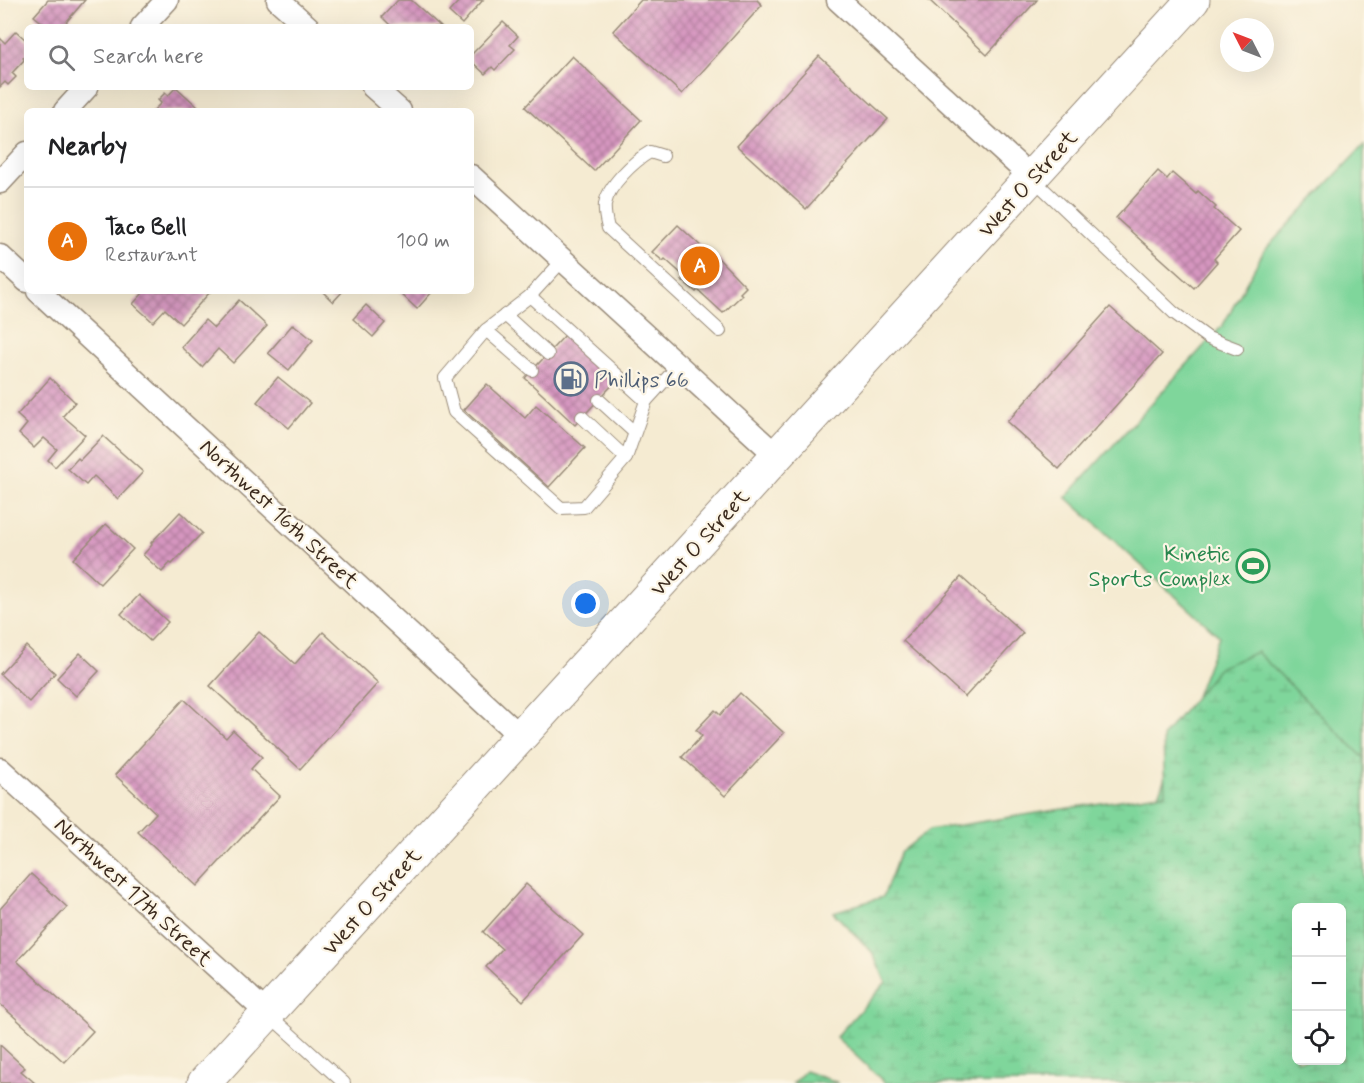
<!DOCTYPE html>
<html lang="en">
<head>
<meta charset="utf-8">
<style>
	body { margin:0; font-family:Mynerve,sans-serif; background:#f2f2f2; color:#202124 }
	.controls { position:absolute; right:18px; bottom:18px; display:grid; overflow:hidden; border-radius:9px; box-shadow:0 6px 24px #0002 }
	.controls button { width:54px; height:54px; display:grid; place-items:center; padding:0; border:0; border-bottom:2px solid #e0e0e0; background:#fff; color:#202124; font:30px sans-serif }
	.compass { position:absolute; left:1220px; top:18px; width:54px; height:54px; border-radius:50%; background:#fff; box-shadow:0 6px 24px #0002; rotate:312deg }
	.you { position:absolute; left:586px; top:604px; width:21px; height:21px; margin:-15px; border:4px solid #fff; border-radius:50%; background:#1a73e8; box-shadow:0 0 0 9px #1a73e833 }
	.badge { display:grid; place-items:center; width:39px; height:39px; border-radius:50%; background:#b45309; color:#fff; font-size:20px; font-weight:700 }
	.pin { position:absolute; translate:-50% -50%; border:3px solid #fff; box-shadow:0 2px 6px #0006 }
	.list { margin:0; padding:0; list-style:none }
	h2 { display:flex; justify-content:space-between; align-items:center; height:78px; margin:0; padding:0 24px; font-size:26px }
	h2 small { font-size:20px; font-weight:400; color:#757577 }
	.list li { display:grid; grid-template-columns:39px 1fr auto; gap:18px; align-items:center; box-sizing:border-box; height:108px; padding:0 24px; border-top:2px solid #e0e0e0 }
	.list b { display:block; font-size:22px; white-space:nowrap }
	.list p { margin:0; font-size:20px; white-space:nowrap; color:#757577 }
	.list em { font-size:20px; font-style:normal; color:#757577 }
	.icon { flex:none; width:33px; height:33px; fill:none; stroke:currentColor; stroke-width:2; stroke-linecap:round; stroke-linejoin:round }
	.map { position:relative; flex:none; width:1364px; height:1083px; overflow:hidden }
	.search { position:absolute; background:#fff; box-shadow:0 6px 24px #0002; left:24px; top:24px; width:450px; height:66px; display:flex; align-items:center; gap:15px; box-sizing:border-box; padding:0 21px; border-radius:9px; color:#757577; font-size:22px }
	.panel { position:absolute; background:#fff; box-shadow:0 6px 24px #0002; left:24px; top:108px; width:450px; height:186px; border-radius:9px }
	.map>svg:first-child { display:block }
	.green { fill:#7fd69b; stroke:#5d805c; stroke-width:1.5; fill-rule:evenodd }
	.wetland { fill:url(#wetland-marsh); stroke:#5d805c; stroke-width:1.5; fill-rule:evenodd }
	.building { fill:url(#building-cross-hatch) }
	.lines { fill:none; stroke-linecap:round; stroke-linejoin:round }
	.service-casing { stroke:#988a78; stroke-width:14 }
	.minor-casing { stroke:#988a78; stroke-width:25 }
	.primary-casing { stroke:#988a78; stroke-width:35 }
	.service { stroke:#fff; stroke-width:12 }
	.minor { stroke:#fff; stroke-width:22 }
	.primary { stroke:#fff; stroke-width:33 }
	.labels { text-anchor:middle; stroke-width:4.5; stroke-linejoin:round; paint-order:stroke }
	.street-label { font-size:22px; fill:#3b2a1e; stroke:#fcf5e5 }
	.service-label { font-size:22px; fill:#4e5e75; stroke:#fcf5e5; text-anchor:start }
	.leisure-label { font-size:22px; fill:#27864d; stroke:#fcf5e5; text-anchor:end }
</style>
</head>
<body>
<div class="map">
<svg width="1364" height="1083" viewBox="0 0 1364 1083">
	<defs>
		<pattern id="wetland-marsh" width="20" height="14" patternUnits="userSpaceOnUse" patternTransform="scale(1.5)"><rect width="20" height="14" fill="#7fd69b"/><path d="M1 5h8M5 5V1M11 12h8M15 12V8" fill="none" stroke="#6fb885"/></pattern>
		<pattern id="building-cross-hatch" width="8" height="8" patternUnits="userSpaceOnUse" patternTransform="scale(1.5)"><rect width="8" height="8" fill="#d696c0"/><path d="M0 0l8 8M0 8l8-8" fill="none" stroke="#af7b9b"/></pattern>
	</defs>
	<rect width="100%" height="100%" fill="#fcf5e5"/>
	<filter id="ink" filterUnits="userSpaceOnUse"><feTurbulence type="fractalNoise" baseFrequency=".0167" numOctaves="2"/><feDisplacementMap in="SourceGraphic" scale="12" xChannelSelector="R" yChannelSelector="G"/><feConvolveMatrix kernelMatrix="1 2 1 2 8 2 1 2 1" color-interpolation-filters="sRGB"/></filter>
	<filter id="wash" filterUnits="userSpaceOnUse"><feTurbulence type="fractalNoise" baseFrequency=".008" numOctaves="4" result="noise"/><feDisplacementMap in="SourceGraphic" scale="24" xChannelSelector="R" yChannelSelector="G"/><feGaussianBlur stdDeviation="1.35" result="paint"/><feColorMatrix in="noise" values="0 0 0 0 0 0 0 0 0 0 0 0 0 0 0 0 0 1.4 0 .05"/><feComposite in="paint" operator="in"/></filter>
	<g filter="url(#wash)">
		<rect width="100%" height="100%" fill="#f5ebd2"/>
		<path class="green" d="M1364 145V1083H1283L1148 822 1219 636 1066 497 1223 325 1264 251ZM1296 908H1342V1060H1296Z"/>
		<g class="wetland">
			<path d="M1257 652 1364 758V1083H885L836 1037 886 982 872 952 833 912 883 897 900 853 929 830 1165 793 1163 736 1220 667ZM1296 908H1342V1060H1296Z"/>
			<path d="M805 1071 836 1082 837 1083H793Z"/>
		</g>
		<g id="blocks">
			<g class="building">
				<path d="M48 0H85L62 27H48L34 16Z"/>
				<path d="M398 0H411L441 27H392L382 17Z"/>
				<path d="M460 0H483L462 24 449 12Z"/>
				<path d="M641 0H757L762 5 682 94 613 31Z"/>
				<path d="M929 0H1037L987 55Z"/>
				<path d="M503 22 518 36 510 45 515 49 495 70 492 67 485 74 471 61V55Z"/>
				<path d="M16 31 27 41V54L23 58 24 60 12 73 16 77 8 85 5 82 0 87V38L5 43Z"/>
				<path d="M572 56 641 120 594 171 525 107Z"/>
				<path d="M819 56 888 119 806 209 737 146Z"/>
				<path d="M176 87 198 107 194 111H153L161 103 158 100 165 93 168 96Z"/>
				<path d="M1158 171 1167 179 1172 173 1196 194 1198 191 1216 207 1214 209 1239 231 1214 259 1217 262 1194 288 1116 218Z"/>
				<path d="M678 225 716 260 718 258 746 287 740 293 742 295 723 313 698 290 696 292 682 280 685 277 665 259 663 261 652 252Z"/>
				<path d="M145 291H211L181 324 165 309 153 322 133 304Z"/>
				<path d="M322 291H343L333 302Z"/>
				<path d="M398 291H433L417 309Z"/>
				<path d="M239 300 267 326 233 363 218 349 202 367 181 347 205 320 214 328Z"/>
				<path d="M366 305 385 323 373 337 353 319Z"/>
				<path d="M1110 307 1162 354 1059 469 1007 422Z"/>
				<path d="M293 324 313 340 289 370 268 353Z"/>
				<path d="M567 333 617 380 575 425 525 378Z"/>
				<path d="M278 377 310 403 289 428 257 402Z"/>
				<path d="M50 378 75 402 63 416 85 435 55 467 48 460 57 449 44 438 34 448 19 434 27 424 17 415Z"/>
				<path d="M487 384 525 418 536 405 585 448 549 487 464 410Z"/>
				<path d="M103 436 143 472 118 499 94 476 86 485 68 469 78 458 80 460Z"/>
				<path d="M180 512 202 533 172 564 170 563 162 572 143 555 152 545 151 543Z"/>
				<path d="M106 524 133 549 100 584 73 559Z"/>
				<path d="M961 577 1023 633 965 697 903 641Z"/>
				<path d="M139 595 168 622 150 641 121 614Z"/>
				<path d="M259 632 295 664 323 632 378 683 300 769 210 686Z"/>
				<path d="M26 646 55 673 29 702 0 674Z"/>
				<path d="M80 653 99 671 76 696 57 678Z"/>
				<path d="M740 693 784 733 725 796 682 757 702 736 696 730 715 710 720 715Z"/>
				<path d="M184 699 226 738 233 730 262 757 251 769 280 796 197 886 138 832 156 813 115 775Z"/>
				<path d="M31 874 67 907 17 961 93 1031 64 1062 0 1004V909Z"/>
				<path d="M526 884 583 935 523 1001 486 967 502 949 483 932Z"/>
				<path d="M0 1045 25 1068 21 1071 35 1083H0Z"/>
			</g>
		</g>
	</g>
	<g filter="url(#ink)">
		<use href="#blocks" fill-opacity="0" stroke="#988a78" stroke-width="1.5"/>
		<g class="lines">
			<g class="service-casing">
				<g id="service">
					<path d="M663 156 650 152C634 161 608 186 605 204 604 213 606 220 608 228L720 331"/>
					<path d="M1032 178 1174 313 1208 338 1237 349"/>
					<path d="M530 296 646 401 678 366"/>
					<path d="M505 315 548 354"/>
					<path d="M486 330 445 378 454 412 561 508 584 507 626 458"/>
					<path d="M532 370 486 330 530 296 563 260"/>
					<path d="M599 400 634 432"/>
					<path d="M582 417 626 458 646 401"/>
					<path d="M268 1014 344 1083"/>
				</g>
			</g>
			<g class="minor-casing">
				<g id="minor">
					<path d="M278 0 308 27"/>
					<path d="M838 0 1032 178"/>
					<path d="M142 27 167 0"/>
					<path d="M373 87 400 111"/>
					<path d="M65 111 87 87"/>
					<path d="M471 176 777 456"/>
					<path d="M0 182 27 153"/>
					<path d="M0 256 27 281"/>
					<path d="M38 291 521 737"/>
					<path d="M0 769 268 1014"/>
				</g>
			</g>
			<g class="primary-casing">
				<path id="primary" d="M204 1083 1193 0"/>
			</g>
			<use href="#service" class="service"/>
			<use href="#minor" class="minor"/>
			<use href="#primary" class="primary"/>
		</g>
	</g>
	<defs>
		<g id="fuel-ring" transform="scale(1.725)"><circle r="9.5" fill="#fcf5e5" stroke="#5c6f8a" stroke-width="1.5"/><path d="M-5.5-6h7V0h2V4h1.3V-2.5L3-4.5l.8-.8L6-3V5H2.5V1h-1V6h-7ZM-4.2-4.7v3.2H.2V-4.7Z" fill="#5c6f8a"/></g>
		<g id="stadium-ring" transform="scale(1.725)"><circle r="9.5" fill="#fcf5e5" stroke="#2e9e5b" stroke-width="1.5"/><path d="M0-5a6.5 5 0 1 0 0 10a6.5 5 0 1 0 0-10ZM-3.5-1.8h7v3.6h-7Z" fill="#2e9e5b"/></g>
	</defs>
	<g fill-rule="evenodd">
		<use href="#fuel-ring" x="571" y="379"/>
		<use href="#stadium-ring" x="1253" y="566"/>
	</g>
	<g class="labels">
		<g class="street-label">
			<text transform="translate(1027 183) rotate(-48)" y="8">West O Street</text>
			<text transform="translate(280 513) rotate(43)" y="8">Northwest 16th Street</text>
			<text transform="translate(699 542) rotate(-48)" y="8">West O Street</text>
			<text transform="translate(134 891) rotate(43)" y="8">Northwest 17th Street</text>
			<text transform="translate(371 901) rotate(-48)" y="8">West O Street</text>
		</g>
		<g class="service-label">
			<text x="594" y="387">Phillips 66</text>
		</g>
		<g class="leisure-label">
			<text x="1230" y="561">Kinetic<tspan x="1230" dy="25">Sports Complex</tspan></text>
		</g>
	</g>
</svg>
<div class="controls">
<button>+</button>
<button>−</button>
<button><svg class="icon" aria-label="locate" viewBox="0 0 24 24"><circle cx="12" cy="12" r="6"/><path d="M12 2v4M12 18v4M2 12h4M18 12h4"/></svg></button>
</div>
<svg class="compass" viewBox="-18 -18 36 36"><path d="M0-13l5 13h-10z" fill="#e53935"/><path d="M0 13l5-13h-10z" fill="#757577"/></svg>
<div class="you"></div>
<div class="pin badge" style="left:700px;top:266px;background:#e8710a">A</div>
<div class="search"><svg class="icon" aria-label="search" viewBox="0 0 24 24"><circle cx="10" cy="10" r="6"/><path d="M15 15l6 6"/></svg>Search here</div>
<section class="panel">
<h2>Nearby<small></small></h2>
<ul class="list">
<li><span class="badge" style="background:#e8710a">A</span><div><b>Taco Bell</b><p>Restaurant</p></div><em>100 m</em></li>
</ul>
</section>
</div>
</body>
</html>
